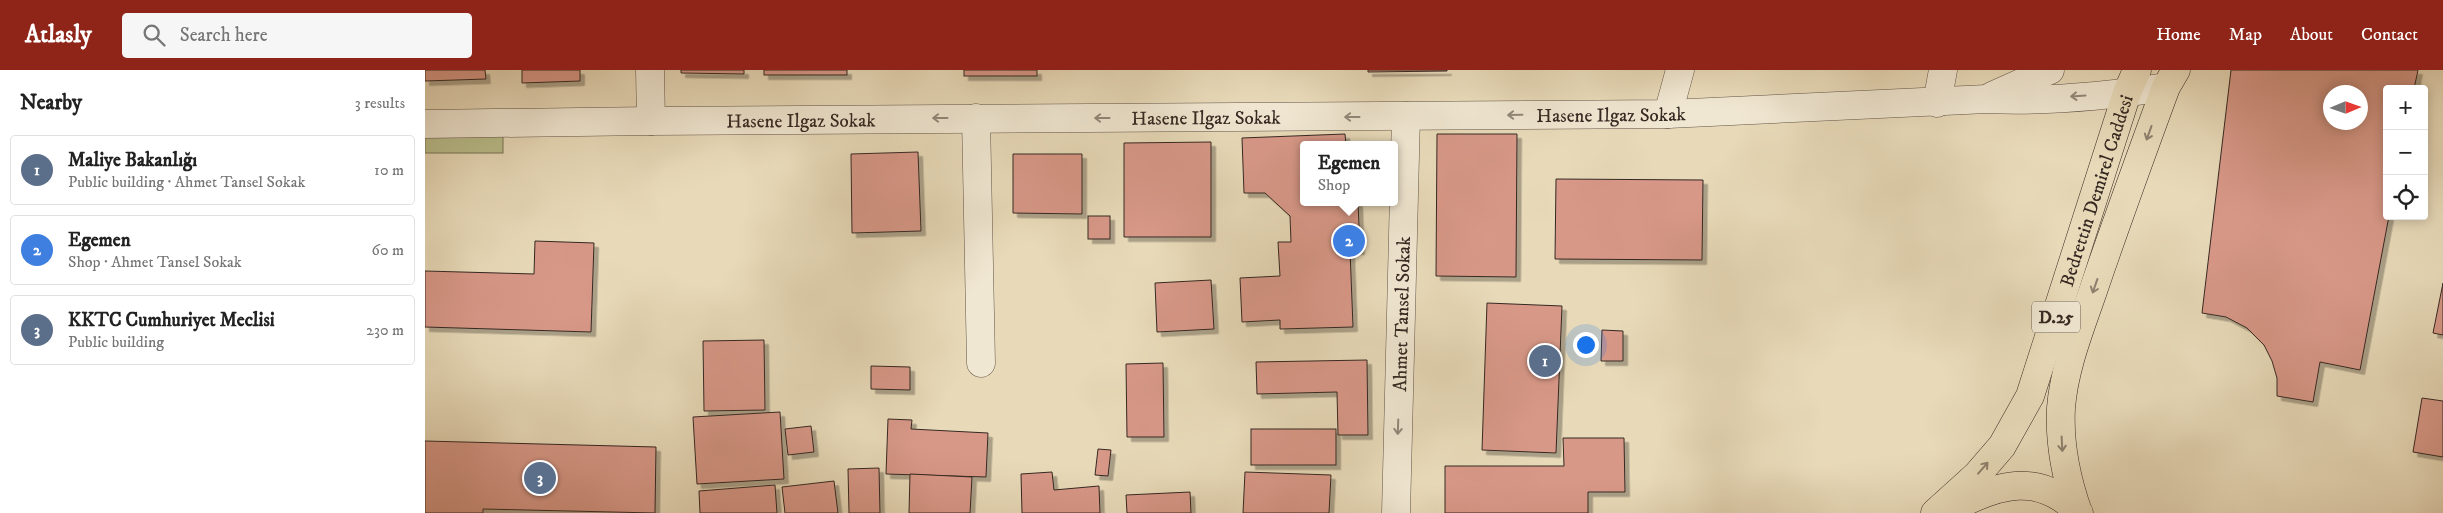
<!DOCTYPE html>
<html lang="en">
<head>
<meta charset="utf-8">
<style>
	body { margin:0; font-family:"IM FELL DW Pica",serif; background:#f6f6f6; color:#222 }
	.controls { position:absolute; right:15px; top:15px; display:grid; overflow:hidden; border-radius:5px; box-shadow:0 2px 12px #0003 }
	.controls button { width:45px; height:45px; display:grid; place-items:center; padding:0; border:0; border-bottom:1px solid #e0e0e0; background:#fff; color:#222; font:25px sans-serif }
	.compass { position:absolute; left:1898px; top:15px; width:45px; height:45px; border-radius:50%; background:#fff; box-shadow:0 2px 12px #0003; rotate:88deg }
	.you { position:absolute; left:1160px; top:274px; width:18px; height:18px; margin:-12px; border:4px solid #fff; border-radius:50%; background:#1a73e8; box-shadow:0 0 0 8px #1a73e833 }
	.badge { display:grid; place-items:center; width:32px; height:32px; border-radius:50%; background:#8f2418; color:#fff; font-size:16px; font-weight:700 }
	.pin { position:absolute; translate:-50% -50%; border:2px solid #fff; box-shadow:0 1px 5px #0006 }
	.popup { position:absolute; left:875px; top:71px; width:98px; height:65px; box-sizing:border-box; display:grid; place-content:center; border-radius:5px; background:#fff; filter:drop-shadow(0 1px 4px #0005); font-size:16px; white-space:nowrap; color:#767676 }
	.popup b { font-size:19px; color:#222 }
	.popup::after { content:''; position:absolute; left:50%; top:100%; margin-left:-10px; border:10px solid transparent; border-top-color:#fff }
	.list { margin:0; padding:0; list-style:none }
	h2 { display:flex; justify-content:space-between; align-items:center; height:65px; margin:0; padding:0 20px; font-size:21px }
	h2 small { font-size:16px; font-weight:400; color:#767676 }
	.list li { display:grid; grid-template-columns:32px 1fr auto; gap:15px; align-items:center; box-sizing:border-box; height:70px; margin:0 10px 10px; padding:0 10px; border:1px solid #e0e0e0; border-radius:5px }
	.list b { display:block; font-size:19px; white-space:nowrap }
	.list p { margin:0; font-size:16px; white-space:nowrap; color:#767676 }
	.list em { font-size:16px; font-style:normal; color:#767676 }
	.icon { flex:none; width:28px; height:28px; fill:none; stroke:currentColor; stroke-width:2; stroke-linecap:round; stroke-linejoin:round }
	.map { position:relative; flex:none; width:2018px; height:443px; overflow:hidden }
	header { display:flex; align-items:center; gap:30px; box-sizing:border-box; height:70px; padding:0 25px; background:#8f2418; color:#fff }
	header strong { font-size:24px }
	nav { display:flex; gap:28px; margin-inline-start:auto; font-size:18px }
	.search { width:350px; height:45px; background:#f6f6f6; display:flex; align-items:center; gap:12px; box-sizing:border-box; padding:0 18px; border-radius:5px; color:#767676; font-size:19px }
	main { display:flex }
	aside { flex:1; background:#fff }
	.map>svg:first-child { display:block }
	.green { fill:#b9be8c; stroke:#777357 }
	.building { fill:#d89888; stroke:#352822; fill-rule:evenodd; filter:url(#shadow) }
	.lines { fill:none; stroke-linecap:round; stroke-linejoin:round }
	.minor-casing { stroke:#625448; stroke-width:29 }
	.major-casing { stroke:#352822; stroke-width:29 }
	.minor { stroke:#f0e7d2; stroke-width:28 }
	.major { stroke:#e8dab9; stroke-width:28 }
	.oneway { stroke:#92887a }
	.oneway2 { stroke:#8e816e }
	.labels { text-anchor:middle; stroke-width:5; stroke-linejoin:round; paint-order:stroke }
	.shield { fill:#f0e7d2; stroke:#6d6157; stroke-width:1 }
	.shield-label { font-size:18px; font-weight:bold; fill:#352822 }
	.street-label { font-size:19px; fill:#352822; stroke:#f0e7d2 }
</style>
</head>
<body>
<header>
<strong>Atlasly</strong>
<div class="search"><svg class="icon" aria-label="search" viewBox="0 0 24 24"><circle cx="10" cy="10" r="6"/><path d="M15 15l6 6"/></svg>Search here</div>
<nav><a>Home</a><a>Map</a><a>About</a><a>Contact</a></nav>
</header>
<main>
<aside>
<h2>Nearby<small>3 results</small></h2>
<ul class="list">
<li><span class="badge" style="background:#5c6f8a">1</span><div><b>Maliye Bakanlığı</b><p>Public building · Ahmet Tansel Sokak</p></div><em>10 m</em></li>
<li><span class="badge" style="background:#3f7fe0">2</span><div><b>Egemen</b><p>Shop · Ahmet Tansel Sokak</p></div><em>60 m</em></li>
<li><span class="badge" style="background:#5c6f8a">3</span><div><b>KKTC Cumhuriyet Meclisi</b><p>Public building</p></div><em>230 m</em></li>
</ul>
</aside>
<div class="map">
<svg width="2018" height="443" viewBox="0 0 2018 443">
	<defs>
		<filter id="shadow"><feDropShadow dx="4.5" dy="4.5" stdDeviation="0" flood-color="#0004"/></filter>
	</defs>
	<rect width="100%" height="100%" fill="#e8dab9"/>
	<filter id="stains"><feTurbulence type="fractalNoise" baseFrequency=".004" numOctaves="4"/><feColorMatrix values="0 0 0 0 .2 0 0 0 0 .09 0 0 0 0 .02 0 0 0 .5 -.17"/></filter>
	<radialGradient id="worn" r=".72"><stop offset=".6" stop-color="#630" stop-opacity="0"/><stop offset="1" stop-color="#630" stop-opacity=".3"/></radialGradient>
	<rect class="green" x="0" y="66" width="78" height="17"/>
	<g class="building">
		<path d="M0 0H60L61 9 0 11Z"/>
		<path d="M97 0H155V11L97 13Z"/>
		<path d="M256 0H319V4L256 3Z"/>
		<rect x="339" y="0" width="83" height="5"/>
		<rect x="539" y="0" width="73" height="6"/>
		<path d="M943 0H1022V1L943 2Z"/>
		<path d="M1806 0H1993L1989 19H1962V146H1964L1935 300 1895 292 1888 332 1852 326V308L1847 291 1839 275 1822 258 1801 247 1777 243ZM1906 22H1936V52H1906Z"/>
		<path d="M920 64 921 75H879V132H933L935 180H925L928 257 855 259V250L817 252 815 208 855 206 853 172H866L865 146 840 123H819L817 68Z"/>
		<path d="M1012 64H1092L1091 207 1011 206Z"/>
		<path d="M786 72V167H699V73Z"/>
		<path d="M493 82 496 161 427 163 426 84Z"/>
		<path d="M588 84H657V144L588 143Z"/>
		<path d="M1131 109 1278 110 1277 190 1130 189Z"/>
		<rect x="663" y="146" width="22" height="23"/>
		<path d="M110 171 169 173 166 262 0 257V201L109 204Z"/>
		<path d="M786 210 789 259 732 262 730 213Z"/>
		<path d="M2018 213V265L2008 263Z"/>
		<path d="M1062 233 1137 236 1131 383 1057 380Z"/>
		<path d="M1177 260 1198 261V291H1176Z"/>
		<path d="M339 270 340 340 279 341 278 271Z"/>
		<path d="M942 290 943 365H913L912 322 832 324 831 292Z"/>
		<path d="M738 293 739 367H702L701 294Z"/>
		<path d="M446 296 485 297V320L446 319Z"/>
		<path d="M1997 328 2018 331V387L1988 382Z"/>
		<path d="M355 342 359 409 272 414 268 347Z"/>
		<path d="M463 349 487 350 486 359 563 363 561 407 461 404Z"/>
		<path d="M386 356 389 382 363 385 360 359Z"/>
		<rect x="826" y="359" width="85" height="36"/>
		<path d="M1138 368H1199L1200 422H1163V443H1020V396H1139Z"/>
		<path d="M0 371 231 377 230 443 58 439V443H0Z"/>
		<path d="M673 379 686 380 683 406 670 405Z"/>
		<path d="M454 398 455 443H424L423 399Z"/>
		<path d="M627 402 629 420 674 416 675 443H597L596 404Z"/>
		<path d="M820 402 906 405 904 443H818Z"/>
		<path d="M485 404 547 407 545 443H484Z"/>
		<path d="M409 411 413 443H360L357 417Z"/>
		<path d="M350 415 352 443H275L274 421Z"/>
		<path d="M765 422 766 443H702L701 425Z"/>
	</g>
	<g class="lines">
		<g class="minor-casing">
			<g id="minor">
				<path d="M225 0 226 51"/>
				<path d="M1567 26 1625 0"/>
				<path d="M1512 33 1518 0"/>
				<path d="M1243 44 1255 0"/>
				<path d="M551 48 556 293"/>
				<path id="s1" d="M0 54 226 51 1243 44 1562 29C1621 32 1682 26 1741 17"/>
				<path id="s2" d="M971 443 981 46"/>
			</g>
		</g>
		<g class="major-casing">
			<g id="major">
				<path d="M1528 438C1572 414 1615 401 1654 443"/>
				<path d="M1653 442C1641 408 1634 375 1636 338 1639 298 1655 259 1668 221 1691 153 1716 85 1741 17L1751 0"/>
				<path id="s3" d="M1510 443 1552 405 1577 376 1605 326 1702 23 1712 0"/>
			</g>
		</g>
		<use href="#minor" class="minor"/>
		<use href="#major" class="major"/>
	</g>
	<defs><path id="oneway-shaft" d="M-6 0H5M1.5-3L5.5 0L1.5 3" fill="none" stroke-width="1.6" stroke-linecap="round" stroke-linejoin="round" transform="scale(1.25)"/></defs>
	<g class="oneway">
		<use href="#oneway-shaft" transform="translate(1653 26) rotate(176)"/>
		<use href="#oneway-shaft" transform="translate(1090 45) rotate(179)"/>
		<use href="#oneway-shaft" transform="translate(927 47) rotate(180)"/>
		<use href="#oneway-shaft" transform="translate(515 48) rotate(180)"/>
		<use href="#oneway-shaft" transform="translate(677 48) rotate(180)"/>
		<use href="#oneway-shaft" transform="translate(973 357) rotate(92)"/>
	</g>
	<g class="oneway2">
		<use href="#oneway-shaft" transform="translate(1724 63) rotate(110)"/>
		<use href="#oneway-shaft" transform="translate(1670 216) rotate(109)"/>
		<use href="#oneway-shaft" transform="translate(1637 374) rotate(87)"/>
		<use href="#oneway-shaft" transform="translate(1558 398) rotate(-49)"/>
	</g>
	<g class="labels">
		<rect class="shield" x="1607" y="231.5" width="48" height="31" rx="4"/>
		<g class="shield-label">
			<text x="1631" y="253">D.25</text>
		</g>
		<g class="street-label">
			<text dy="7" stroke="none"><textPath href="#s1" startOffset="1186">Hasene Ilgaz Sokak</textPath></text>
			<text dy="7" stroke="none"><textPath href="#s1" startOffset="781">Hasene Ilgaz Sokak</textPath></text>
			<text dy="7" stroke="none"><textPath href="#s1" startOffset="376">Hasene Ilgaz Sokak</textPath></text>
			<text dy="7" stroke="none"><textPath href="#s3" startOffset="368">Bedrettin Demirel Caddesi</textPath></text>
			<text dy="7" stroke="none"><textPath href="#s2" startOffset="199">Ahmet Tansel Sokak</textPath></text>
		</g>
	</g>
	<rect width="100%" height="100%" filter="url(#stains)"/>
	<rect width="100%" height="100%" fill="url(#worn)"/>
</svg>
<div class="controls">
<button>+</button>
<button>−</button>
<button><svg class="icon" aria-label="locate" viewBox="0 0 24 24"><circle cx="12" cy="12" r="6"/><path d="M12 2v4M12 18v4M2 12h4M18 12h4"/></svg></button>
</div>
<svg class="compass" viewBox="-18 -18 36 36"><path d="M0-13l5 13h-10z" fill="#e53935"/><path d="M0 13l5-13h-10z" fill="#767676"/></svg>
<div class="you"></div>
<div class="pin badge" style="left:1120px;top:291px;background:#5c6f8a">1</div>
<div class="pin badge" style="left:924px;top:171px;background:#3f7fe0">2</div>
<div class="popup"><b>Egemen</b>Shop</div>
<div class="pin badge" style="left:115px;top:408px;background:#5c6f8a">3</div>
</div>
</main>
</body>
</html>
